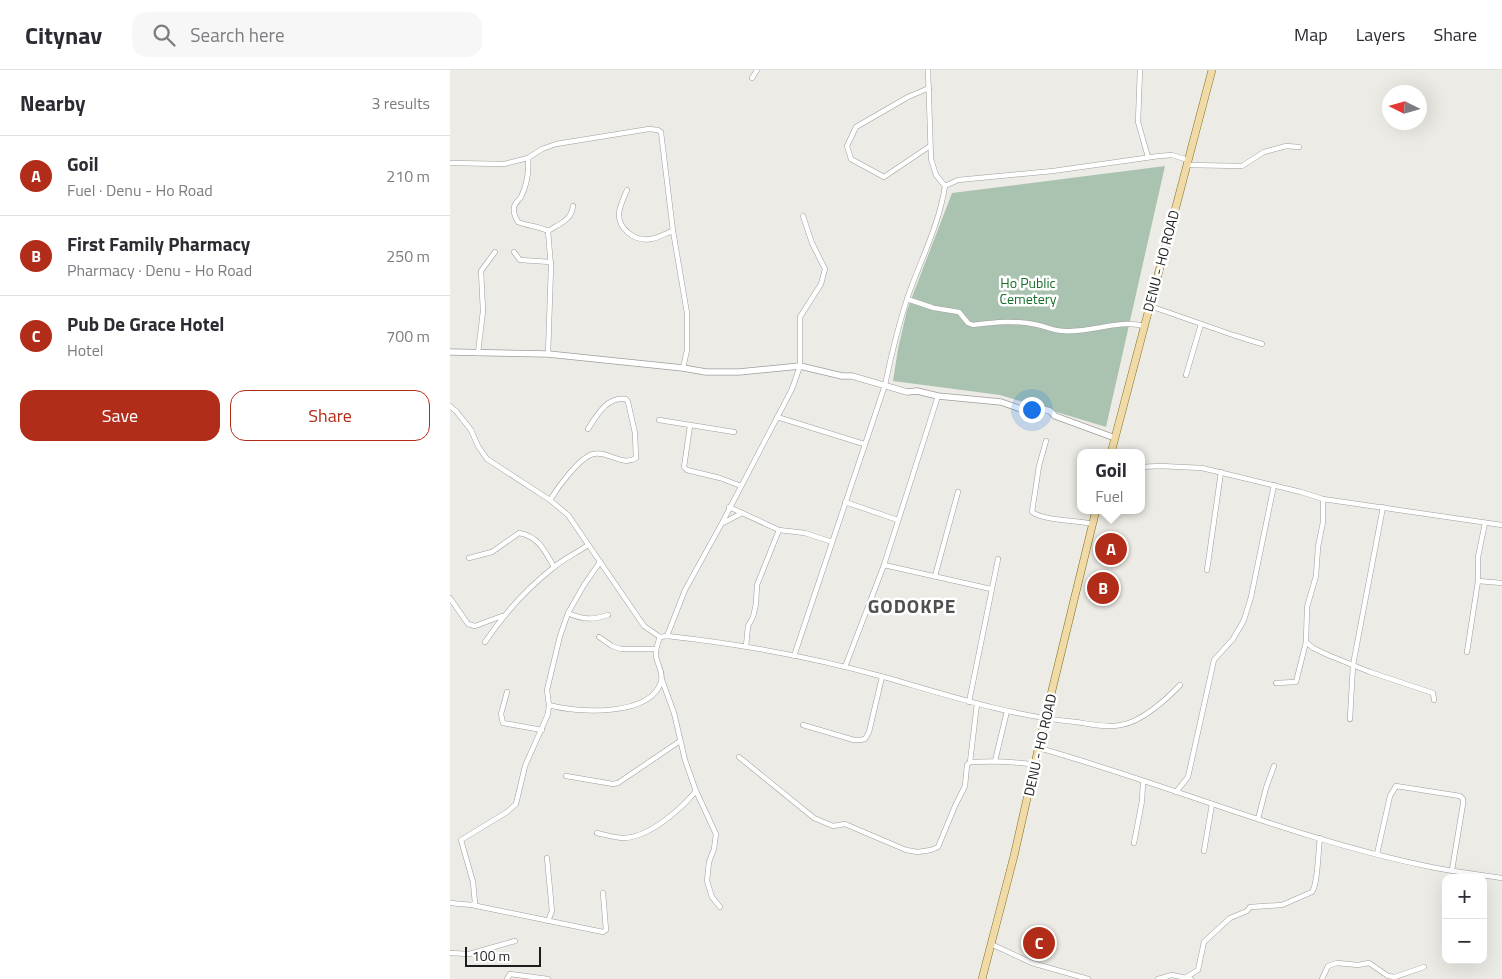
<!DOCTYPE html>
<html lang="en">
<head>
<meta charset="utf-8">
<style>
	body { margin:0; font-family:"Titillium Web",sans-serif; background:#f7f7f7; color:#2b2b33 }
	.controls { position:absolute; right:15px; bottom:15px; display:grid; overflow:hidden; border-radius:10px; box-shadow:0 5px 20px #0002 }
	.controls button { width:45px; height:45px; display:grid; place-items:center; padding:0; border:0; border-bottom:1px solid #e1e1e2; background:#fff; color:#2b2b33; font:25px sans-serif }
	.compass { position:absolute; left:932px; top:15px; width:45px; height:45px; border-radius:50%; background:#fff; box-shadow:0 5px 20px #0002; rotate:275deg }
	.scale { position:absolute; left:15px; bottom:12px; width:76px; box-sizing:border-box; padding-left:5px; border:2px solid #1d1d1d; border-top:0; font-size:14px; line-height:18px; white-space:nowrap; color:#1d1d1d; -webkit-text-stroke:4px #fff; paint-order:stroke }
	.you { position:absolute; left:581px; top:339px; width:18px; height:18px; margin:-12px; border:4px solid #fff; border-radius:50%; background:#1a73e8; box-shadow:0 0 0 8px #1a73e833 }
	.badge { display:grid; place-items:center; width:32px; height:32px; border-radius:50%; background:#b22d19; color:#fff; font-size:16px; font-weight:700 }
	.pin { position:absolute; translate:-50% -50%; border:2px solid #fff; box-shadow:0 1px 5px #0006 }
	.popup { position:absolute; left:627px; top:379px; width:68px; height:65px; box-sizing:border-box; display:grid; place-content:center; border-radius:10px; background:#fff; filter:drop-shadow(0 1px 4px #0005); font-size:16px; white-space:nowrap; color:#7c7c81 }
	.popup b { font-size:19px; color:#2b2b33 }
	.popup::after { content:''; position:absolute; left:50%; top:100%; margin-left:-10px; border:10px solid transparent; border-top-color:#fff }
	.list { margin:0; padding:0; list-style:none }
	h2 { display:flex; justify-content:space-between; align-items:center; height:65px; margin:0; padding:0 20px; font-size:21px }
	h2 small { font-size:16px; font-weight:400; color:#7c7c81 }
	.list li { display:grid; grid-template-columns:32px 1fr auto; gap:15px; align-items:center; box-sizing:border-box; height:80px; padding:0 20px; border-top:1px solid #e1e1e2 }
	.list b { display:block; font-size:19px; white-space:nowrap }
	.list p { margin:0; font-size:16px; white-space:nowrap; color:#7c7c81 }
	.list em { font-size:16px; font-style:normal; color:#7c7c81 }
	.actions { display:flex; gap:10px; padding:15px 20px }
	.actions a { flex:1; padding:11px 0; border:1px solid #b22d19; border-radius:15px; text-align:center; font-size:18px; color:#b22d19 }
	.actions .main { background:#b22d19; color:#fff }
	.icon { flex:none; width:28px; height:28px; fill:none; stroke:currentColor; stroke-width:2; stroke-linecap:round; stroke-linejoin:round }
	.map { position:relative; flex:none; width:1052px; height:909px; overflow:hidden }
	header { display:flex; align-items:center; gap:30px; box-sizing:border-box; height:70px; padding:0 25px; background:#fff; border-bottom:1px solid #e1e1e2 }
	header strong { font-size:24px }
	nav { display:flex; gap:28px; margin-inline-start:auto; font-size:18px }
	.search { width:350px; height:45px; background:#f7f7f7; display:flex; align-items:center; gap:12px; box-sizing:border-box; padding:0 18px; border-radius:15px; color:#7c7c81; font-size:19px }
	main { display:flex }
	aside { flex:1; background:#fff }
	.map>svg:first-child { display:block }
	.cemetery { fill:#a9c3b0 }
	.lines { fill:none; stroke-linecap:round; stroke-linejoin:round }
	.minor-casing { stroke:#9e9e9e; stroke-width:5.5 }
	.tertiary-casing { stroke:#9e9e9e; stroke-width:7 }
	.primary-casing { stroke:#846d13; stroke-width:8 }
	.minor { stroke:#fff; stroke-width:4.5 }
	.tertiary { stroke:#fff; stroke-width:5.5 }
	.primary { stroke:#f0daa7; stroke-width:7 }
	.labels { text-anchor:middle; stroke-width:5; stroke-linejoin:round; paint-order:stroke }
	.street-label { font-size:14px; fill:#1d1d1d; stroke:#fff }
	.park-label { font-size:14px; fill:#196e2b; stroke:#fff }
	.district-label { font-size:19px; font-weight:bold; letter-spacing:1px; fill:#505050; stroke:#fff }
</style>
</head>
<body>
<header>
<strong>Citynav</strong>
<div class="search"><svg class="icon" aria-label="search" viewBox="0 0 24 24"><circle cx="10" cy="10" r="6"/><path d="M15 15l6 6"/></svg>Search here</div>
<nav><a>Map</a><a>Layers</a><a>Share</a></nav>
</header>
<main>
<aside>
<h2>Nearby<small>3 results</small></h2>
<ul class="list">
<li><span class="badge">A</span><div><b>Goil</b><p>Fuel · Denu - Ho Road</p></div><em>210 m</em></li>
<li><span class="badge">B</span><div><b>First Family Pharmacy</b><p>Pharmacy · Denu - Ho Road</p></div><em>250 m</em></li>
<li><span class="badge">C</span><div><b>Pub De Grace Hotel</b><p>Hotel</p></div><em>700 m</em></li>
</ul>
<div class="actions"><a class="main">Save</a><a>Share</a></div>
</aside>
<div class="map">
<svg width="1052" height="909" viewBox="0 0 1052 909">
	<rect width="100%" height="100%" fill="#edebe5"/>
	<path class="cemetery" d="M715 96 656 357 550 325 443 311 448 279 457 240 502 123Z"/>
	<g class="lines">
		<g class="minor-casing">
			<g id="minor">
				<path d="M690 0 688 52 698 87"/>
				<path d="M302 8 307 0"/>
				<path d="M479 18 458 27 406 57 397 76 401 89 434 107 480 76"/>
				<path d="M78 88 92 79 106 74 199 59 208 60 211 62 223 161 237 243V280L233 298"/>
				<path d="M0 93 54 94 78 88C79 101 77 115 71 127 69 130 65 133 64 137 63 142 65 147 68 152 78 156 88 156 98 161"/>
				<path d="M737 95 792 96 814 82 836 76 849 77"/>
				<path d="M495 116 508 110 603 101 709 86 722 85 738 90"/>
				<path d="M177 120C174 127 170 135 169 143 168 159 185 172 201 169 208 168 216 163 223 161"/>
				<path d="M98 161C109 154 122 150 123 136"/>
				<path d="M64 182 70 190 101 192"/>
				<path d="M457 229 484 238 509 242 518 253 523 255C545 252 566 250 588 255 597 257 605 261 614 261 642 263 668 249 694 256"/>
				<path d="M700 236 783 265 812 274"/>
				<path d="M28 283 33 241 31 201 45 182"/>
				<path d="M98 284 101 197 98 161"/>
				<path d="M736 305 751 254"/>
				<path d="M0 336 6 341 21 360 28 376 37 389 100 430 118 445 194 556 210 567 217 566C291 574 362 587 434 607 497 625 560 646 626 652 640 654 656 658 671 655 691 652 716 630 730 615"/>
				<path d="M327 347 414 374"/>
				<path d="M209 350 284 362"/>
				<path d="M240 356 234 397 237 400 270 408 291 416"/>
				<path d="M596 371 589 396 582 442C595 451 626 450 643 454"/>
				<path d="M691 397 710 396 752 398 851 422 873 429 1052 455"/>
				<path d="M873 429V452L868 477 866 506 857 537 856 572 863 578 878 585 920 602 983 623 984 630"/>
				<path d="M100 430C108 417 129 388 143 384 157 380 172 397 186 388L185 363 178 332 176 329C157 326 147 345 138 359"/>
				<path d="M395 432 448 450"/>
				<path d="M279 437 329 460"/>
				<path d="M273 453 292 443"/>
				<path d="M19 488 42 482 69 463C88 466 95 481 104 497"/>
				<path d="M434 495 541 519"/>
				<path d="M757 500 771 402"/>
				<path d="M485 506 508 422"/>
				<path d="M1028 511 1052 513"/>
				<path d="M0 528 18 554 25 556 52 546"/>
				<path d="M118 543C133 550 143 550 158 545"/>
				<path d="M217 566 235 520 272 453 342 319 350 296V247L371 214 375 199 362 173 353 146"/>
				<path d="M149 567 162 576 171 579H206"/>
				<path d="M35 572C54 544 76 519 103 498 113 489 127 483 138 475"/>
				<path d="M296 576 298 556 303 547 306 534 307 515 329 460 355 463 382 472"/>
				<path d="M1017 582 1028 511V487L1035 453"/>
				<path d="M344 586 435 315C441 286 448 257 457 229 470 191 489 156 495 116L486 105 481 89 478 0"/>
				<path d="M395 597 434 495 488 326"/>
				<path d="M212 610 224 643 235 690 246 721 266 764 264 779 259 792 257 811 262 827 270 837"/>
				<path d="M826 613 846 612 856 572"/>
				<path d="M57 622 51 644 53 653 92 660"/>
				<path d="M519 632 548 489"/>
				<path d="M99 635C127 643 200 647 211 612 214 603 207 594 206 586 205 579 208 573 210 567"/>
				<path d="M900 649 903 595 933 437"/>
				<path d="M353 655 404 670H410L415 669 419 662 432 607"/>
				<path d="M589 678C720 715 847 770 981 797 1004 802 1028 804 1052 808"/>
				<path d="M289 687 364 748 383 756 395 754 456 780 468 782 481 780 488 777 505 736 515 716 517 695 520 692C542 691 564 691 585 695"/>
				<path d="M545 691 557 641"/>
				<path d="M520 692 527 634"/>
				<path d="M116 706 163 714 168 713 230 671"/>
				<path d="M726 722 738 707 764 590 783 569 794 550 801 527 824 415"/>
				<path d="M808 749 816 718 824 696"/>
				<path d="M147 763C156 765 165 768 174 768 200 767 231 739 246 721"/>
				<path d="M684 773 692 731 693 712"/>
				<path d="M754 781 762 734"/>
				<path d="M927 784 940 726 946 716 1010 726 1013 729V734L1002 800"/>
				<path d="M97 788 102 841 98 851"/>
				<path d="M0 833 22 835 25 833 23 812 11 770 57 742 66 734 75 696 98 644 99 635 97 620 110 566 118 543 134 515 150 492"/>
				<path d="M22 835 153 862 156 860 153 823"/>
				<path d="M541 874 582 893 638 909"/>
				<path d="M0 883 19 884 65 871"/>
				<path d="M735 908 748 900 754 872 780 848 797 841 800 837 832 835 862 822C868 814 868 781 870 768"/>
				<path d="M57 909 60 904 98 909"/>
				<path d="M708 909 722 905 741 909"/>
				<path d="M872 909 878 896 887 893 908 895 919 893 938 906 945 907 974 897"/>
			</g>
		</g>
		<g class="tertiary-casing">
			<path id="tertiary" d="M0 282 98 284 233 298 256 302H289L350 296 392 306H402L457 322 467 321 488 326 551 332 571 339 586 337 600 341 605 346 665 368"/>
		</g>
		<g class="primary-casing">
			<g id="primary">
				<path d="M661 383 762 0"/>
				<path d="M532 909 564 786 595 649 646 440"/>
			</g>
		</g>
		<use href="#minor" class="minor"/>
		<use href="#tertiary" class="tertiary"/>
		<use href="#primary" class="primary"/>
	</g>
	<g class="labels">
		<g class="street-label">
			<text transform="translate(711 191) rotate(-75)" y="5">DENU - HO ROAD</text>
			<text transform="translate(590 675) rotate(-77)" y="5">DENU - HO ROAD</text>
		</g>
		<g class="park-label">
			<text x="578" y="218">Ho Public<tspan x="578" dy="16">Cemetery</tspan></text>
		</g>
		<g class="district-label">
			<text x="462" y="543">GODOKPE</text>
		</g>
	</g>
</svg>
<div class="controls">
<button>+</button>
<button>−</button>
</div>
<svg class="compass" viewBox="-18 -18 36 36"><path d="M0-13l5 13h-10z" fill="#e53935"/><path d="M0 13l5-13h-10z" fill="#7c7c81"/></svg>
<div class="scale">100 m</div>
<div class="you"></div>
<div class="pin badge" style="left:661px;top:479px">A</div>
<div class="popup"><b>Goil</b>Fuel</div>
<div class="pin badge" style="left:653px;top:518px">B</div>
<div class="pin badge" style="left:589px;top:873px">C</div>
</div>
</main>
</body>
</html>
